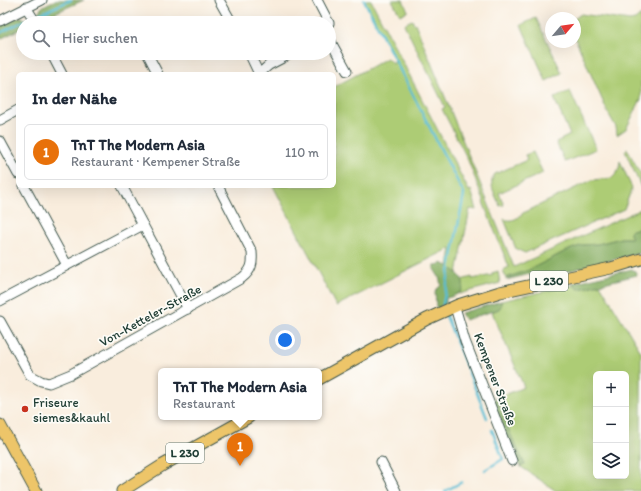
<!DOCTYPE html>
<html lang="de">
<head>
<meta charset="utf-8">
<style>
	body { margin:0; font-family:Itim,sans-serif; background:#f2f2f3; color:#1f2937 }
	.controls { position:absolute; right:12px; bottom:12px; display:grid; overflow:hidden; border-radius:6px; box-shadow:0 4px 16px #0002 }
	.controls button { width:36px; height:36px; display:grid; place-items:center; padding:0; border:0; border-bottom:1px solid #e0e1e3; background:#fff; color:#1f2937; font:20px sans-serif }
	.compass { position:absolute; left:545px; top:12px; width:36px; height:36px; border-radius:50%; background:#fff; box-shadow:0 4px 16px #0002; rotate:61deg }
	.you { position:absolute; left:285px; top:340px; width:14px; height:14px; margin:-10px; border:3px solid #fff; border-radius:50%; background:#1a73e8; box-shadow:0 0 0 6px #1a73e833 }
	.badge { display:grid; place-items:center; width:26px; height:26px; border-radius:50%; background:#1a73e8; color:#fff; font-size:13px; font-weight:700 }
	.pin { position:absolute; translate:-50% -33px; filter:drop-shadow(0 1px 2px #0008) }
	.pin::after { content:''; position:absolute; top:21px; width:14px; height:12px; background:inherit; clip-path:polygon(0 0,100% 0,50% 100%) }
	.popup { position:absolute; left:158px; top:368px; width:164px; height:52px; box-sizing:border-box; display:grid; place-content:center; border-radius:6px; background:#fff; filter:drop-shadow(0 1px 3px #0005); font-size:13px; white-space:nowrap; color:#747a83 }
	.popup b { font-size:15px; color:#1f2937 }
	.popup::after { content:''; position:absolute; left:50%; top:100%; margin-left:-8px; border:8px solid transparent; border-top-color:#fff }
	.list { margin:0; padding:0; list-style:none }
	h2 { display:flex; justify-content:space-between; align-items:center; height:52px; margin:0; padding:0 16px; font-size:17px }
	h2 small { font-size:13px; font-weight:400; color:#747a83 }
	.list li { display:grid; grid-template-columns:26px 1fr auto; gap:12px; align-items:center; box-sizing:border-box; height:56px; margin:0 8px 8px; padding:0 8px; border:1px solid #e0e1e3; border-radius:6px }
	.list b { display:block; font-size:15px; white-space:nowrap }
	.list p { margin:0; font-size:13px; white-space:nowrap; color:#747a83 }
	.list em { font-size:13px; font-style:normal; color:#747a83 }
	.icon { flex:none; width:22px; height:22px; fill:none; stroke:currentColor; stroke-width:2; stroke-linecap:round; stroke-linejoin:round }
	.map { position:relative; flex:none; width:641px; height:491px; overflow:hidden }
	.search { position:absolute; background:#fff; box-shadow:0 4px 16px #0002; left:16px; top:16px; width:320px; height:44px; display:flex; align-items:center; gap:10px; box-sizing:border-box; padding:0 14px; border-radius:22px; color:#747a83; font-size:15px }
	.panel { position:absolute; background:#fff; box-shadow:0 4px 16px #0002; left:16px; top:72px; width:320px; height:116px; border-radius:6px }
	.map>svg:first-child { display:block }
	.green { fill:#adcc74; stroke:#668454; fill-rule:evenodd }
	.forest { fill:#8ab066; stroke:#54764d }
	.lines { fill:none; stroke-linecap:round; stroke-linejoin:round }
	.stream { stroke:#57bed5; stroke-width:2.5 }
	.minor-casing { stroke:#40574d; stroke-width:11 }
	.major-casing { stroke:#40574d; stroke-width:13 }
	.minor { stroke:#fff; stroke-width:9 }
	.major { stroke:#edc569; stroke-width:11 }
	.poi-dot { fill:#c8321e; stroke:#fdfcf7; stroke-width:1.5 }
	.labels { text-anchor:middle; stroke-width:3.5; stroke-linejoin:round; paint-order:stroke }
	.shield { fill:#fdfcf7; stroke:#62766e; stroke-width:1 }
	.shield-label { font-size:12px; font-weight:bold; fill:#1f3d34 }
	.street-label { font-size:13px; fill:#1f3d34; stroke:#fdfcf7 }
	.poi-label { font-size:13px; fill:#1f3d34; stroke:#fdfcf7; text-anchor:start }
</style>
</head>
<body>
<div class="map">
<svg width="641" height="491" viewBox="0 0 641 491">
	<rect width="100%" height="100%" fill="#fdfcf7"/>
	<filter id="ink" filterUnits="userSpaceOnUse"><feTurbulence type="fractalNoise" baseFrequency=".025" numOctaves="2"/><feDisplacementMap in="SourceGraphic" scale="8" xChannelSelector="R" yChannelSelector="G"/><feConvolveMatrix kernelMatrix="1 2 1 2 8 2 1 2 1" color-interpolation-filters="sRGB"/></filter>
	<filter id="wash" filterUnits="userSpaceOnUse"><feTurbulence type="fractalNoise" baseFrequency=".012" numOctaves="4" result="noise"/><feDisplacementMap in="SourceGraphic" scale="16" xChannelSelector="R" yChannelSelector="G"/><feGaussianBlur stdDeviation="0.9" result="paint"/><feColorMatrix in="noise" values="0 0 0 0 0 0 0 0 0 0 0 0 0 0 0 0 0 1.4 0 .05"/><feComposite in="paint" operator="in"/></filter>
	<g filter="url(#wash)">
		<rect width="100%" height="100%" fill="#f9eddd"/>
		<g class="green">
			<path d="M364 0H371L469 191 471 190 477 210 470 209 457 273 448 266 451 248 336 306 273 186H334V87L387 58 393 64 395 60Z"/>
			<path d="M392 0H403L408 11 400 15Z"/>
			<path d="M581 14 630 21 635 20 641 15V99L626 129 617 135 616 127 608 113 575 38V18Z"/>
			<path d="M536 18 562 73 546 81 521 25Z"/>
			<path d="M412 20 414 24 415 23 514 267 641 209V228L632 230 629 233 632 237V238H621L598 244 583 245 566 251 529 270 506 278 503 270 509 267 483 202 484 201 467 158 442 109 445 107 404 24Z"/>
			<path d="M570 91 596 149 565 162 556 142 570 135 554 98Z"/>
			<path d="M627 149 641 174V187L625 151Z"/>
			<path d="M533 152 543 173 499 193 504 205 500 206C496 196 487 183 495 174L527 160 525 155Z"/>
			<path d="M620 161 632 188 624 209 525 253 516 249 504 219C512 222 517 219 523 213L592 180 612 178 616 174 619 168Z"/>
			<path d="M498 271 500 283 459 294 462 290 461 280 472 277V279L493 275 492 273Z"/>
			<path d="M600 284 641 352V491H556L520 466 525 465 511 436 497 398 524 387 492 312C498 309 502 309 501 301L573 285 579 289ZM596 374H626V476H596Z"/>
		</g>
		<g class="forest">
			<path d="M56 0H84L39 20C35 7 47 4 56 0Z"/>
			<path d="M18 17H22L29 23H23V28L0 39V25Z"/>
			<path d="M641 228V253L531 280 530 274 506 280V278L529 270 566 251 583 245 598 244 621 238H631L632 237 629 233 632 230Z"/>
			<path d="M442 263C448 266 456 271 460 276 469 289 458 296 446 298V304L441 305 440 308 436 307 435 291 441 285 439 277 434 269V266Z"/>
			<path d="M632 269 635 271 637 275 579 289 572 283Z"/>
			<path d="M501 301V306L499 309 465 320 461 313Z"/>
			<path d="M497 398 511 436 525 465 520 466C507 454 497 418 490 401Z"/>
		</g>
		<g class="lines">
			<g class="stream">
				<path d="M364 0 464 194 443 304 444 309"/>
				<path d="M35 16 71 0"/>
				<path d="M0 33 30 18"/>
				<path d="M445 313 487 418"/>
				<path d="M485 470 503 459 492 430"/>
				<path d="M445 491 462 482"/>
			</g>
		</g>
	</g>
	<g filter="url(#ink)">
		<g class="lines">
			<g class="minor-casing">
				<g id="minor">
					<path d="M219 0 232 23"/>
					<path d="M317 0 329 23"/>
					<path d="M26 7 36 23"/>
					<path d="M0 21 42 0"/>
					<path d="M329 36 332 44 347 71"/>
					<path d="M51 53 62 74"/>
					<path d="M147 53 158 74"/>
					<path d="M249 53 259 74"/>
					<path d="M259 74 269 65 292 53"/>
					<path d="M0 120 18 110"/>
					<path d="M0 141 18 174"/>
					<path d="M24 186 67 265"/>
					<path d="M122 186 188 309"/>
					<path d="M0 301 143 225"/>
					<path d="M455 307 465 341 512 461"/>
					<path d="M0 321 30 375 41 381 49 383 71 374 242 278C252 270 253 264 252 252L218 186"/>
					<path d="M381 462 396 491"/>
				</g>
			</g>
			<g class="major-casing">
				<g id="major">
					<path d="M319 379 427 319 458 305 500 292 611 268 641 259"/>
					<path d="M0 425 36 491"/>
					<path d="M122 491 163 465 249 417"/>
				</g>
			</g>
			<use href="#minor" class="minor"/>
			<use href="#major" class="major"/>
		</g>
	</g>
	<circle class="poi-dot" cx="25" cy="409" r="4"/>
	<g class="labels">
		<g class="shield">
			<rect x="530" y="271" width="38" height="20" rx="3"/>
			<rect x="166" y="443" width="38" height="20" rx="3"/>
		</g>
		<g class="shield-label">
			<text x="549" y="285">L 230</text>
			<text x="185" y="457">L 230</text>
		</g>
		<g class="street-label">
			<text transform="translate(150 315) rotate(-29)" y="5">Von-Ketteler-Straße</text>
			<text transform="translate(496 379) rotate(69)" y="5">Kempener Straße</text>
		</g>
		<g class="poi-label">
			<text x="33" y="407">Friseure<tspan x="33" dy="15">siemes&amp;kauhl</tspan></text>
		</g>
	</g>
</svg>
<div class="controls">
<button>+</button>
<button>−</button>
<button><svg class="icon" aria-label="layers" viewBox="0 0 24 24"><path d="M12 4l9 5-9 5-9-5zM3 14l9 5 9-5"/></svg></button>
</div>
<svg class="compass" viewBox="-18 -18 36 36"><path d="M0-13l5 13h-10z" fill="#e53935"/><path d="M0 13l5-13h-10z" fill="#747a83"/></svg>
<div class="you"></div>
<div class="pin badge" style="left:240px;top:466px;background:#e8710a">1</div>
<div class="popup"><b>TnT The Modern Asia</b>Restaurant</div>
<div class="search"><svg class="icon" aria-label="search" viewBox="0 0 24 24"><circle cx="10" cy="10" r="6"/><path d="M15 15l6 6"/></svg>Hier suchen</div>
<section class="panel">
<h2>In der Nähe<small></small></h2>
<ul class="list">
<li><span class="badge" style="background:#e8710a">1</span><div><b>TnT The Modern Asia</b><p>Restaurant · Kempener Straße</p></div><em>110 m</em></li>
</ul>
</section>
</div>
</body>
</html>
